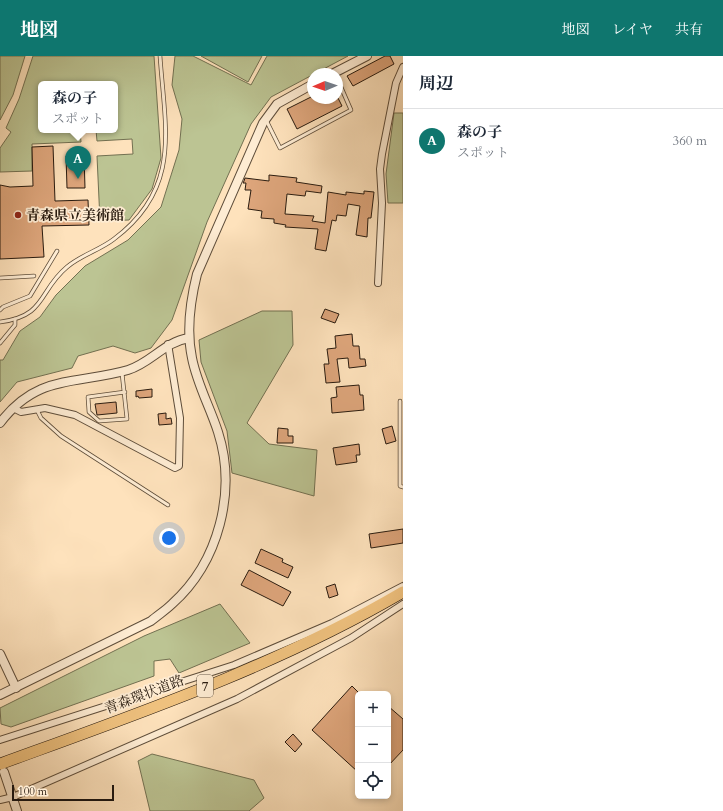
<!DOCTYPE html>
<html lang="ja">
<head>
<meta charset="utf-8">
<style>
	body { margin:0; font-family:Cardo,"Noto Serif JP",serif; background:#f6f6f7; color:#1f2937 }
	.controls { position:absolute; right:12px; bottom:12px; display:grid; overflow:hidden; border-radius:6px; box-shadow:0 2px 6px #0003 }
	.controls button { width:36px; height:36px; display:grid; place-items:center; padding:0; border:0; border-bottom:1px solid #e0e1e3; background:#fff; color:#1f2937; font:20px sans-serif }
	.compass { position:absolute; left:307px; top:12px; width:36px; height:36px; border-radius:50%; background:#fff; box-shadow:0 2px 6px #0003; rotate:268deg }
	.scale { position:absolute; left:12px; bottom:10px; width:102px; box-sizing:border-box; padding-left:4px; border:2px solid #291b0f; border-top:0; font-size:11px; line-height:14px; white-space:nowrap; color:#291b0f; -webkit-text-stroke:3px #feecd3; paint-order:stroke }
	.you { position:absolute; left:169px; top:482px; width:14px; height:14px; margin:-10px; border:3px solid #fff; border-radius:50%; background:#1a73e8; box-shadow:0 0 0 6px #1a73e833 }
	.badge { display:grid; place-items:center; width:26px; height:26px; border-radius:50%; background:#0f766e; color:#fff; font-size:13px; font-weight:700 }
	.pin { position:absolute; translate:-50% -33px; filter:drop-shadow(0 1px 2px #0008) }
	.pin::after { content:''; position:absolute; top:21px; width:14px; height:12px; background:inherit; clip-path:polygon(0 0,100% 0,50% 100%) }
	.popup { position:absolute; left:38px; top:25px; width:80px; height:52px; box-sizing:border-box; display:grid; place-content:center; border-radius:6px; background:#fff; filter:drop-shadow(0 1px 3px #0005); font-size:13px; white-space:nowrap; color:#747a83 }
	.popup b { font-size:15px; color:#1f2937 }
	.popup::after { content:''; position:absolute; left:50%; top:100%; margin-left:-8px; border:8px solid transparent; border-top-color:#fff }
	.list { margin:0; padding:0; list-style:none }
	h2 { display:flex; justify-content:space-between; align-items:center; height:52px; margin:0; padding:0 16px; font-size:17px }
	h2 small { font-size:13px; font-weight:400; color:#747a83 }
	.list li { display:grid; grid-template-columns:26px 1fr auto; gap:12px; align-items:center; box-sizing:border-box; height:64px; padding:0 16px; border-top:1px solid #e0e1e3 }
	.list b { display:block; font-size:15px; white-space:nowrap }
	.list p { margin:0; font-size:13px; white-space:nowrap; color:#747a83 }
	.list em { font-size:13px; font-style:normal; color:#747a83 }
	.icon { flex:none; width:22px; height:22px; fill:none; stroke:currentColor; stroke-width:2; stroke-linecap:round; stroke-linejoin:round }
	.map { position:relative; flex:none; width:403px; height:755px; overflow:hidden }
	header { display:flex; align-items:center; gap:24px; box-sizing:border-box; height:56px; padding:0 20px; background:#0f766e; color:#fff }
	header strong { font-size:19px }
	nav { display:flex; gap:22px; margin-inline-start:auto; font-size:14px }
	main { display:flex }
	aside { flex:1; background:#fff }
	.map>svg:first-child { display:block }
	.green { fill:#bcc493; stroke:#727051 }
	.building { fill:#dda57b; stroke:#291b0f }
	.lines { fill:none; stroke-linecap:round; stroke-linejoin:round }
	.service-casing { stroke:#5e4d3a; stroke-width:4.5 }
	.minor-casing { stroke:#5e4d3a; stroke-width:8 }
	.tertiary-casing { stroke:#5e4d3a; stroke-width:10 }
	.trunk-casing { stroke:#291b0f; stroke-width:12 }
	.service { stroke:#feecd3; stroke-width:3 }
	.minor { stroke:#feecd3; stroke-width:6 }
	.tertiary { stroke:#feecd3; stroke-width:8 }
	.trunk { stroke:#efc17e; stroke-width:11 }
	.poi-dot { fill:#8f2418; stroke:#feecd3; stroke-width:1.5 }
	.labels { text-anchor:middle; stroke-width:3.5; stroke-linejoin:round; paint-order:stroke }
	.shield { fill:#feecd3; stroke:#695a4a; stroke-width:1 }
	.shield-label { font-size:13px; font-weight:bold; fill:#291b0f }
	.poi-label { font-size:14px; font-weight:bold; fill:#291b0f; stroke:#feecd3; text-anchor:start }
	.street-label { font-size:14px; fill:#291b0f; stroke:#feecd3 }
</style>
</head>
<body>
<header>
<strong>地図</strong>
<nav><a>地図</a><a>レイヤ</a><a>共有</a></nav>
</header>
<main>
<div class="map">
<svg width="403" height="755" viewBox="0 0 403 755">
	<rect width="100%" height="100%" fill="#fee2bc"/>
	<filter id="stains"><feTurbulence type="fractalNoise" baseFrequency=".005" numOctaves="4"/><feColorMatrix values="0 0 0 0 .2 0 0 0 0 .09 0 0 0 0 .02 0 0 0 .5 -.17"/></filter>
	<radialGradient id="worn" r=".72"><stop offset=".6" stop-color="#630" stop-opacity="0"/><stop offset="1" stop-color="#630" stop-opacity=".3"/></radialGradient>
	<g class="green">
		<path d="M0 0H25L13 39 0 64Z"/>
		<path d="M33 0H154L161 102 152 133 129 164 100 165 97 100 133 98 132 83 97 85 96 74H115V28H41V74H80L81 86 32 88V115L0 116V92L11 76 6 72 19 43Z"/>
		<path d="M175 0H193L251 29 267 0H348L271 41 251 68 207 166 172 264 151 292 135 297 113 290 78 300 72 312 17 326 0 346V304H3L20 275 40 261 56 239 85 210 128 184 161 151 179 94 182 63 172 29Z"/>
		<path d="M201 0H262L248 26Z"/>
		<path d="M394 57H403V147H388L386 118Z"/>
		<path d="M262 255H292L293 289 247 367 269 388 317 394 314 440 232 417 227 375 201 306 199 284Z"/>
		<path d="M220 548 250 587 179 617 170 603 154 605V620L11 671 1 668 0 652 144 580Z"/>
		<path d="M152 698 254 724 264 742 249 755H150L138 705Z"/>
	</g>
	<g class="building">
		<path d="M385 0H390L394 8 353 30 347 20Z"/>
		<path d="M313 40V42H338L342 50 297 73 287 53Z"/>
		<path d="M53 90 55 145 88 144 89 169 42 170 44 201 0 203V129L10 131 33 130 32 91Z"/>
		<path d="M84 99 85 132H67L66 100Z"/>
		<path d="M269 119 297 122 296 126 322 130 321 137 306 135 305 140 287 138 285 158 314 160 312 165 325 167 328 136 346 139V136L364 138V135L374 136 371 162H368L367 181 356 179 360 150 348 148 346 160 337 159 336 165 332 164 326 195 315 193 318 173 285 171 286 169 274 167V163L261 162 262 155 248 153 251 134H245L246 127H243L244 125 245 122 269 125Z"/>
		<path d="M325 253 339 258 335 267 321 262Z"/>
		<path d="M352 278 353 290H359L360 303H365L366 310 349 312 348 302 337 303 340 326 326 327 324 308H329L327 293 336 292 335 280Z"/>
		<path d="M359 329 360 339H363L364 354 332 357 331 342 337 341 336 331Z"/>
		<path d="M152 333V341L139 342 138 340 136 341V335Z"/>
		<path d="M116 346 117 357 97 359 95 348Z"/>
		<path d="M166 357V363L171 362 172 368 159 369 158 358Z"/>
		<path d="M392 370 396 385 386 388 382 373Z"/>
		<path d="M278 372 288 373V380H293V387H277Z"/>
		<path d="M359 388 360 399H356L357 406 336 409 333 392Z"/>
		<path d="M403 473V487L371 492 369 478Z"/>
		<path d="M261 493 283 503 282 506 293 511 288 522 255 507Z"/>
		<path d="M249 514 291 536 283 550 241 529Z"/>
		<path d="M335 528 338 539 329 542 326 531Z"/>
		<path d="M352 630 358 636V716L312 674Z"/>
		<path d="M388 650 403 663V694L388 710Z"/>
		<path d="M293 678 302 688 295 696 285 686Z"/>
	</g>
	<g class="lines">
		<g class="service-casing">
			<g id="service">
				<path d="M266 64 280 92 351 54 337 22"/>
				<path d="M0 222 34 220"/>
				<path d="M0 254 3 251 30 240 57 195"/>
				<path d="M0 266C47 260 38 235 67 211 81 199 100 194 114 183 182 132 165 73 160 0"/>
				<path d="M0 287 15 269V263"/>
				<path d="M122 317 127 363 99 365 89 356 88 341 125 336"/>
				<path d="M400 345V430L403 431"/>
				<path d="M37 354 41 362 61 380 168 449"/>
			</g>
		</g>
		<g class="minor-casing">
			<g id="minor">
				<path d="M378 227 382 147 380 113 382 98 396 27 403 11"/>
				<path d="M13 352 21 356 45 352 75 359 175 412 179 410 180 362 168 288"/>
				<path d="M0 684 234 609 332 567 403 530"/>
				<path d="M0 744 13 741 237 643 351 582 403 548"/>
			</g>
		</g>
		<g class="tertiary-casing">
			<g id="tertiary">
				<path d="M332 18 367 0"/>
				<path d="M0 367C38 317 76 329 128 314 151 307 164 286 189 282"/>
				<path d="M0 598 16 632"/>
				<path d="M0 639 151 565C158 559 166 554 172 548 219 506 237 435 218 376 210 351 197 328 192 302 186 274 190 246 197 218L263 67 277 48 313 28"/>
				<path d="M4 716 17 755"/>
			</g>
		</g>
		<g class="trunk-casing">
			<path id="trunk" d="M0 708C137 658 277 610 403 536"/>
		</g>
		<use href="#service" class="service"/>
		<use href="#minor" class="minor"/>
		<use href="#tertiary" class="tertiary"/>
		<use href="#trunk" class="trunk"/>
	</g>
	<circle class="poi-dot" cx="18" cy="159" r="4"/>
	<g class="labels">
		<rect class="shield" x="197" y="619" width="16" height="22" rx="3"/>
		<g class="shield-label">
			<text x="205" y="635">7</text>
		</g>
		<g class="poi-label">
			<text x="26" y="164">青森県立美術館</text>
		</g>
		<g class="street-label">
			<text transform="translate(144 638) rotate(-21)" y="5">青森環状道路</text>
		</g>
	</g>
	<rect width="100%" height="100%" filter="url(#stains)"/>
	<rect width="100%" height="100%" fill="url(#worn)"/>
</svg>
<div class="controls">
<button>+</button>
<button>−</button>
<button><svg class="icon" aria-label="locate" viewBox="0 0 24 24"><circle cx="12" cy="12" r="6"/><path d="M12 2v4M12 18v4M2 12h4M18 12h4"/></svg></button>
</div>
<svg class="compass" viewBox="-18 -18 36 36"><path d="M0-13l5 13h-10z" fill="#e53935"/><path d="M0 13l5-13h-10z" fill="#747a83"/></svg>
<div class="scale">100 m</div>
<div class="you"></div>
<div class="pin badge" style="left:78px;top:123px">A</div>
<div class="popup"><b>森の子</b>スポット</div>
</div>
<aside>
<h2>周辺<small></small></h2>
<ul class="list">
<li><span class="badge">A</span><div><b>森の子</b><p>スポット</p></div><em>360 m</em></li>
</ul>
</aside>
</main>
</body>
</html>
